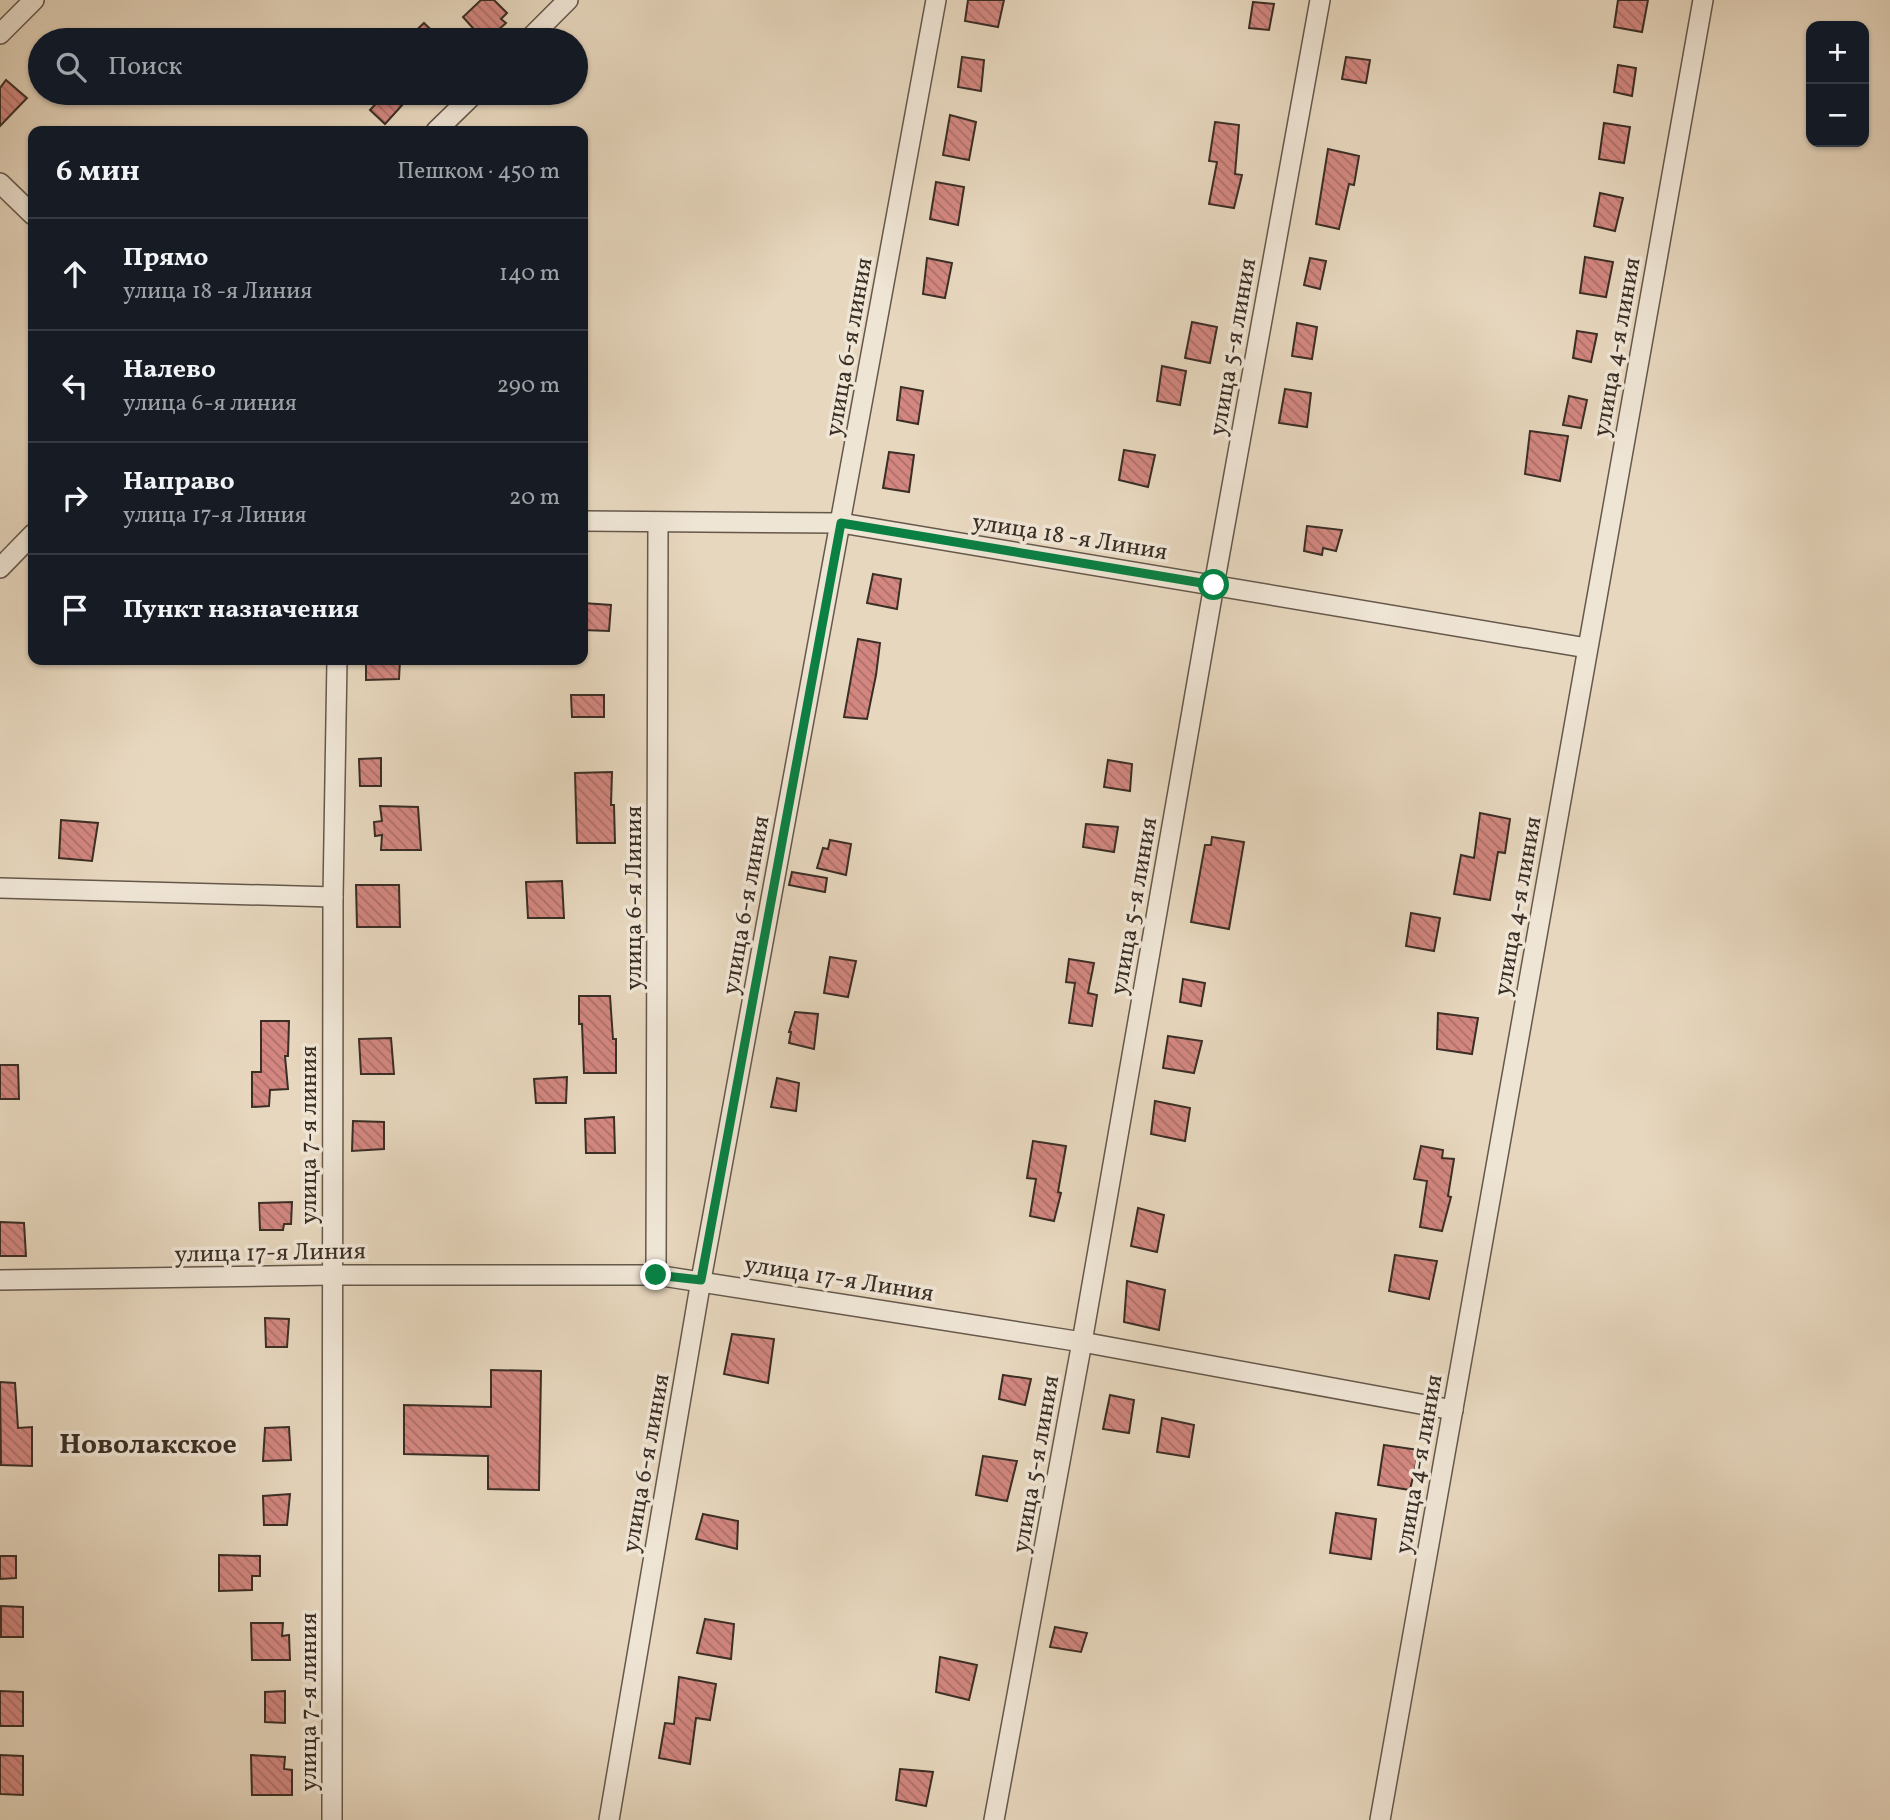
<!DOCTYPE html>
<html lang="ru">
<head>
<meta charset="utf-8">
<style>
	body { margin:0; font-family:Vollkorn,serif; background:#242831; color:#f1f3f6 }
	.controls { position:absolute; right:21px; top:21px; display:grid; overflow:hidden; border-radius:14px; box-shadow:0 2px 5px #0004 }
	.controls button { width:63px; height:63px; display:grid; place-items:center; padding:0; border:0; border-bottom:2px solid #363941; background:#171b24; color:#f1f3f6; font:35px sans-serif }
	.stop { position:absolute; width:21px; height:21px; margin:-16px; border:5px solid #0b8043; border-radius:50%; background:#fff }
	.stop.end { background:#0b8043; border-color:#fff; box-shadow:0 2px 7px #0008 }
	.list { margin:0; padding:0; list-style:none }
	h2 { display:flex; justify-content:space-between; align-items:center; height:91px; margin:0; padding:0 28px; font-size:30px }
	h2 small { font-size:23px; font-weight:400; color:#9ea1a6 }
	.list li { display:grid; grid-template-columns:46px 1fr auto; gap:21px; align-items:center; box-sizing:border-box; height:112px; padding:0 28px; border-top:2px solid #363941 }
	.list b { display:block; font-size:26px; white-space:nowrap }
	.list p { margin:0; font-size:23px; white-space:nowrap; color:#9ea1a6 }
	.list em { font-size:23px; font-style:normal; color:#9ea1a6 }
	.icon { flex:none; width:38px; height:38px; fill:none; stroke:currentColor; stroke-width:2; stroke-linecap:round; stroke-linejoin:round }
	.map { position:relative; flex:none; width:1890px; height:1820px; overflow:hidden }
	.search { position:absolute; background:#171b24; box-shadow:0 2px 5px #0004; left:28px; top:28px; width:560px; height:77px; display:flex; align-items:center; gap:18px; box-sizing:border-box; padding:0 24px; border-radius:38px; color:#9ea1a6; font-size:26px }
	.panel { position:absolute; background:#171b24; box-shadow:0 2px 5px #0004; left:28px; top:126px; width:560px; height:539px; border-radius:14px }
	.map>svg:first-child { display:block }
	.building { fill:url(#building-back-hatch); stroke:#3a2e25; stroke-width:2 }
	.lines { fill:none; stroke-linecap:round; stroke-linejoin:round }
	.street-casing { stroke:#65584b; stroke-width:22 }
	.street { stroke:#efe5d5; stroke-width:19 }
	.route { stroke:#0b8043; stroke-width:9 }
	.labels { text-anchor:middle; stroke-width:7; stroke-linejoin:round; paint-order:stroke }
	.street-label { font-size:24px; fill:#3a2e25; stroke:#efe5d5 }
	.quarter-label { font-size:28px; font-weight:bold; fill:#3a2e25; stroke:#efe5d5 }
</style>
</head>
<body>
<div class="map">
<svg width="1890" height="1820" viewBox="0 0 1890 1820">
	<defs>
		<pattern id="building-back-hatch" width="6" height="6" patternUnits="userSpaceOnUse" patternTransform="scale(1.75)"><rect width="6" height="6" fill="#d38780"/><path d="M-1 5l2 2M0 0l6 6M5-1l2 2" fill="none" stroke="#ac6f69"/></pattern>
	</defs>
	<rect width="100%" height="100%" fill="#e7d7be"/>
	<filter id="stains"><feTurbulence type="fractalNoise" baseFrequency=".00286" numOctaves="4"/><feColorMatrix values="0 0 0 0 .2 0 0 0 0 .09 0 0 0 0 .02 0 0 0 .5 -.17"/></filter>
	<radialGradient id="worn" r=".72"><stop offset=".6" stop-color="#630" stop-opacity="0"/><stop offset="1" stop-color="#630" stop-opacity=".3"/></radialGradient>
	<g class="building">
		<path d="M481 0H494L507 13 501 19 506 23 495 33 489 29 481 37 463 17Z"/>
		<path d="M968 0H1004L998 27 965 21Z"/>
		<path d="M1618 0H1648L1642 32 1614 27Z"/>
		<path d="M1253 2 1274 4 1269 30 1249 28Z"/>
		<path d="M424 23 442 40H406Z"/>
		<path d="M962 57 984 60 981 91 958 87Z"/>
		<path d="M1346 57 1370 60 1366 83 1342 79Z"/>
		<path d="M1618 65 1636 68 1632 96 1614 92Z"/>
		<path d="M6 80 27 98 0 126V88Z"/>
		<path d="M386 93H393L404 103 385 124 370 110Z"/>
		<path d="M950 115 976 122 969 160 943 155Z"/>
		<path d="M1215 122 1239 125 1235 174 1242 175 1234 208 1209 204 1217 162 1209 161Z"/>
		<path d="M1604 123 1630 127 1624 163 1599 159Z"/>
		<path d="M1328 149 1359 156 1354 185 1349 184 1339 229 1316 224Z"/>
		<path d="M936 182 964 187 958 225 930 219Z"/>
		<path d="M1600 193 1623 198 1615 231 1594 226Z"/>
		<path d="M1585 257 1613 262 1606 297 1580 293Z"/>
		<path d="M927 258 952 263 945 298 923 294Z"/>
		<path d="M1310 258 1326 261 1320 289 1304 285Z"/>
		<path d="M1192 322 1217 327 1210 363 1185 358Z"/>
		<path d="M1297 323 1317 327 1312 359 1292 356Z"/>
		<path d="M1577 331 1597 334 1591 362 1573 358Z"/>
		<path d="M1162 366 1186 371 1180 405 1157 401Z"/>
		<path d="M901 387 923 391 918 424 897 420Z"/>
		<path d="M1285 389 1311 393 1307 427 1279 423Z"/>
		<path d="M1569 396 1587 400 1581 428 1563 425Z"/>
		<path d="M1530 431 1568 436 1560 481 1525 474Z"/>
		<path d="M1124 450 1155 455 1148 487 1119 480Z"/>
		<path d="M889 452 914 455 909 492 883 488Z"/>
		<path d="M1307 526 1342 530 1336 551 1323 548 1322 555 1304 551Z"/>
		<path d="M873 574 901 579 897 609 867 603Z"/>
		<path d="M583 603 611 605 609 631 583 630Z"/>
		<path d="M858 639 880 643 876 675 867 719 844 717Z"/>
		<path d="M366 660H400L399 679 366 680Z"/>
		<path d="M571 695H604V717H572Z"/>
		<path d="M381 758V786H360L359 759Z"/>
		<path d="M1108 760 1132 764 1130 791 1104 787Z"/>
		<path d="M612 772 611 805H614L615 843H577L575 773Z"/>
		<path d="M380 806 418 807 421 850H381L382 835 375 836 374 822 382 821Z"/>
		<path d="M1480 813 1510 819 1505 853 1498 852 1490 900 1454 894 1461 855 1474 858Z"/>
		<path d="M61 820 98 823 92 861 59 858Z"/>
		<path d="M1086 824 1118 827 1114 852 1083 847Z"/>
		<path d="M1212 837 1244 842 1229 929 1191 922 1205 845H1211Z"/>
		<path d="M830 840 851 844 846 875 817 868 823 848 828 849Z"/>
		<path d="M792 872 827 878 825 892 789 885Z"/>
		<path d="M562 881 564 918H528L526 882Z"/>
		<path d="M356 885H399L400 927H357Z"/>
		<path d="M1411 913 1440 918 1434 951 1406 946Z"/>
		<path d="M830 957 856 961 848 997 824 993Z"/>
		<path d="M1069 959 1094 963 1088 993 1097 995 1092 1026 1069 1023 1075 983 1066 982Z"/>
		<path d="M1183 979 1205 983 1201 1006 1180 1002Z"/>
		<path d="M579 996H610L613 1039H616V1073H584L582 1024H579Z"/>
		<path d="M795 1012 818 1014 814 1049 789 1043 791 1032H789Z"/>
		<path d="M1438 1013 1478 1018 1472 1054 1437 1049Z"/>
		<path d="M261 1021H289L288 1056H285L288 1089 270 1090 269 1106 252 1107V1072H261Z"/>
		<path d="M1168 1036 1202 1041 1194 1073 1163 1068Z"/>
		<path d="M391 1038 394 1074H361L359 1039Z"/>
		<path d="M0 1065H18L19 1099H0Z"/>
		<path d="M567 1077 566 1103H536L534 1079Z"/>
		<path d="M777 1078 799 1083 796 1111 771 1107Z"/>
		<path d="M1155 1101 1190 1108 1185 1141 1151 1134Z"/>
		<path d="M614 1117 615 1153H586L585 1119Z"/>
		<path d="M353 1121 384 1122V1149L352 1151Z"/>
		<path d="M1033 1141 1066 1146 1058 1192 1061 1193 1054 1221 1030 1216 1036 1179 1027 1178Z"/>
		<path d="M1421 1146 1443 1150 1442 1158 1454 1159 1448 1196 1451 1197 1442 1231 1420 1227 1427 1181 1414 1179Z"/>
		<path d="M292 1202 291 1224H284L283 1230H260L259 1203Z"/>
		<path d="M1138 1208 1164 1215 1157 1252 1131 1246Z"/>
		<path d="M0 1222 24 1223 26 1256H0Z"/>
		<path d="M1395 1255 1437 1261 1429 1299 1389 1291Z"/>
		<path d="M1127 1281 1165 1290 1159 1330 1124 1322Z"/>
		<path d="M265 1318 289 1319 287 1347H266Z"/>
		<path d="M732 1334 774 1339 768 1383 724 1374Z"/>
		<path d="M491 1370 541 1371 539 1490 488 1489V1456L404 1454V1405L491 1407Z"/>
		<path d="M1003 1375 1031 1379 1025 1405 999 1399Z"/>
		<path d="M0 1382 15 1383 18 1428 32 1427V1466L1 1465Z"/>
		<path d="M1110 1395 1134 1400 1129 1433 1103 1429Z"/>
		<path d="M1162 1418 1194 1425 1189 1457 1157 1452Z"/>
		<path d="M289 1427 291 1460 263 1461 265 1428Z"/>
		<path d="M1384 1445 1419 1450 1410 1490 1378 1485Z"/>
		<path d="M983 1456 1017 1461 1007 1501 976 1495Z"/>
		<path d="M290 1494 287 1525H264L263 1496Z"/>
		<path d="M1336 1513 1376 1519 1371 1559 1330 1553Z"/>
		<path d="M703 1514 738 1521 737 1549 696 1539Z"/>
		<path d="M219 1555 260 1556V1576H252V1590L219 1591Z"/>
		<path d="M0 1556H16V1578L0 1579Z"/>
		<path d="M1 1606 23 1607V1637H1Z"/>
		<path d="M705 1619 734 1624 731 1659 697 1653Z"/>
		<path d="M251 1623H283L282 1636 289 1635 290 1660H252Z"/>
		<path d="M1055 1627 1087 1633 1081 1652 1050 1647Z"/>
		<path d="M940 1657 977 1665 969 1700 936 1692Z"/>
		<path d="M679 1677 716 1684 710 1720 696 1718 690 1764 659 1758 665 1723 674 1724Z"/>
		<path d="M0 1691 23 1692V1726H0Z"/>
		<path d="M285 1691V1723L265 1722V1692Z"/>
		<path d="M0 1755 23 1756V1795L0 1794Z"/>
		<path d="M251 1755 285 1757 284 1769 292 1770V1795H252Z"/>
		<path d="M900 1769 933 1772 926 1806 896 1800Z"/>
	</g>
	<g class="lines">
		<g class="street-casing">
			<g id="street">
				<path d="M0 34 34 0"/>
				<path d="M528 40 568 0"/>
				<path d="M436 131 475 93"/>
				<path d="M0 183 33 215"/>
				<path d="M583 521 841 523 1587 648"/>
				<path d="M0 568 33 534"/>
				<path d="M0 888 333 897"/>
				<path d="M656 1275 658 522"/>
				<path d="M0 1280 333 1275H656L1082 1342 1453 1410"/>
				<path d="M332 1820 333 897 337 660"/>
				<path d="M609 1820 701 1280 936 0"/>
				<path d="M994 1820 1082 1342 1214 585 1320 0"/>
				<path d="M1380 1820 1703 0"/>
			</g>
		</g>
		<use href="#street" class="street"/>
	</g>
	<g class="lines">
		<path class="route" d="M656 1275 701 1280 841 523 1214 585"/>
	</g>
	<g class="labels">
		<g class="street-label">
			<text transform="translate(848 347) rotate(-80)" y="8">улица 6-я линия</text>
			<text transform="translate(1232 347) rotate(-80)" y="8">улица 5-я линия</text>
			<text transform="translate(1616 347) rotate(-80)" y="8">улица 4-я линия</text>
			<text transform="translate(1070 536) rotate(9)" y="8">улица 18 -я Линия</text>
			<text transform="translate(633 898) rotate(-90)" y="8">улица 6-я Линия</text>
			<text transform="translate(745 905) rotate(-80)" y="8">улица 6-я линия</text>
			<text transform="translate(1133 906) rotate(-80)" y="8">улица 5-я линия</text>
			<text transform="translate(1517 906) rotate(-80)" y="8">улица 4-я линия</text>
			<text transform="translate(308 1135) rotate(-90)" y="8">улица 7-я линия</text>
			<text transform="translate(270 1252) rotate(-1)" y="8">улица 17-я Линия</text>
			<text transform="translate(839 1278) rotate(9)" y="8">улица 17-я Линия</text>
			<text transform="translate(645 1463) rotate(-80)" y="8">улица 6-я линия</text>
			<text transform="translate(1035 1464) rotate(-80)" y="8">улица 5-я линия</text>
			<text transform="translate(1418 1464) rotate(-80)" y="8">улица 4-я линия</text>
			<text transform="translate(308 1702) rotate(-90)" y="8">улица 7-я линия</text>
		</g>
		<g class="quarter-label">
			<text x="148" y="1453">Новолакское</text>
		</g>
	</g>
	<rect width="100%" height="100%" filter="url(#stains)"/>
	<rect width="100%" height="100%" fill="url(#worn)"/>
</svg>
<div class="controls">
<button>+</button>
<button>−</button>
</div>
<div class="stop" style="left:1214px;top:585px"></div>
<div class="stop end" style="left:656px;top:1275px"></div>
<div class="search"><svg class="icon" aria-label="search" viewBox="0 0 24 24"><circle cx="10" cy="10" r="6"/><path d="M15 15l6 6"/></svg>Поиск</div>
<section class="panel">
<h2>6 мин<small>Пешком · 450 m</small></h2>
<ul class="list">
<li><svg class="icon" aria-label="ahead" viewBox="0 0 24 24"><path d="M12 20V5M6 11l6-6 6 6"/></svg><div><b>Прямо</b><p>улица 18 -я Линия</p></div><em>140 m</em></li>
<li><svg class="icon" aria-label="left" viewBox="0 0 24 24"><path d="M17 20v-9H6M10 6l-5 5 5 5"/></svg><div><b>Налево</b><p>улица 6-я линия</p></div><em>290 m</em></li>
<li><svg class="icon" aria-label="right" viewBox="0 0 24 24"><path d="M7 20v-9h11M14 6l5 5-5 5"/></svg><div><b>Направо</b><p>улица 17-я Линия</p></div><em>20 m</em></li>
<li><svg class="icon" aria-label="arrive" viewBox="0 0 24 24"><path d="M6 21V4h12l-3 4 3 4H6"/></svg><div><b>Пункт назначения</b></div></li>
</ul>
</section>
</div>
</body>
</html>
